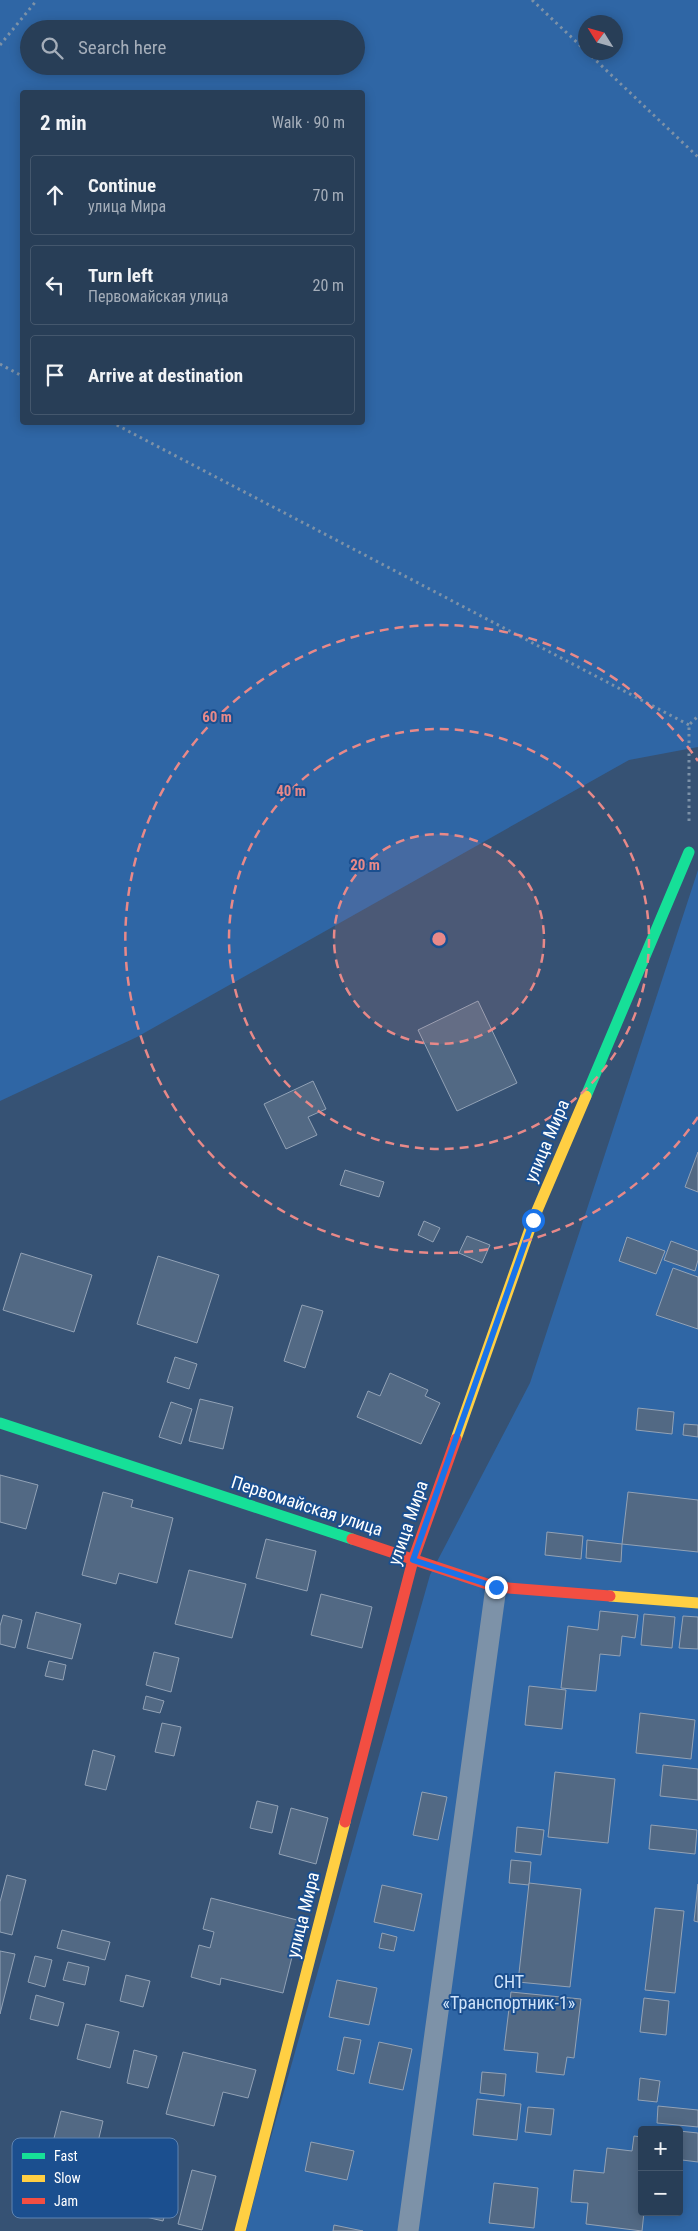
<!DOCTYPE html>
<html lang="en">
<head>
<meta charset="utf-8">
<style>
	body { margin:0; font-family:"Roboto Condensed",sans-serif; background:#30455d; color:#f1f3f6 }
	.controls { position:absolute; right:15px; bottom:15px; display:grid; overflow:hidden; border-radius:5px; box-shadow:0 2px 12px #0003 }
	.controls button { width:45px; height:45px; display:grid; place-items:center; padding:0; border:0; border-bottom:1px solid #44576d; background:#283e57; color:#f1f3f6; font:25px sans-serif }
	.compass { position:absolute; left:578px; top:15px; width:45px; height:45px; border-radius:50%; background:#283e57; box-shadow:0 2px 12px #0003; rotate:307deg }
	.stop { position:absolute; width:15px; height:15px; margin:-11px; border:4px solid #1a73e8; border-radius:50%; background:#fff }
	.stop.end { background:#1a73e8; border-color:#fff; box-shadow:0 1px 5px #0008 }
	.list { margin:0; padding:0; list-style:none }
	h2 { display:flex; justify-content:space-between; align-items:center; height:65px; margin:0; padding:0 20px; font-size:21px }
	h2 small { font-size:16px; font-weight:400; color:#a5aeba }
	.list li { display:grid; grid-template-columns:32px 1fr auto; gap:15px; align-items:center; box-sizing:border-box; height:80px; margin:0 10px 10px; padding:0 10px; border:1px solid #44576d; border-radius:5px }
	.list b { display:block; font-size:19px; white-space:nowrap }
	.list p { margin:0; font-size:16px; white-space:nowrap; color:#a5aeba }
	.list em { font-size:16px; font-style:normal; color:#a5aeba }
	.icon { flex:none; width:28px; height:28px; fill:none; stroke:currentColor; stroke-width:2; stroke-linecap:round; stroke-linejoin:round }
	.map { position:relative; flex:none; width:698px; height:2231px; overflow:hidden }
	.search { position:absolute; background:#283e57; box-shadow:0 2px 12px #0003; left:20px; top:20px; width:345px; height:55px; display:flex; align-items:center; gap:12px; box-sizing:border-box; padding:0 18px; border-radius:28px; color:#a5aeba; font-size:19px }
	.panel { position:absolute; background:#283e57; box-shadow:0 2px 12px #0003; left:20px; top:90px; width:345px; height:335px; border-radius:5px }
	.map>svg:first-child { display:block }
	.green { fill:#2f66a5; fill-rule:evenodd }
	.building { fill:#526984; stroke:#92a2b6 }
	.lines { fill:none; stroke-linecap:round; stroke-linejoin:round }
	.path { stroke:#7d92a8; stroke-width:3; stroke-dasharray:2.5 4; stroke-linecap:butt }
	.lane { stroke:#7d92a8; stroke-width:21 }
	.fast { stroke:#16e098; stroke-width:11 }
	.slow { stroke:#ffcf43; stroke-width:11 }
	.jam { stroke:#f24e42; stroke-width:11 }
	.route { stroke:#1a73e8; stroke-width:6 }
	.ring { fill:none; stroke:#e88989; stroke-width:2.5; stroke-dasharray:9 6 }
	.labels { text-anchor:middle; stroke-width:4; stroke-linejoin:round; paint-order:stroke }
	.street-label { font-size:18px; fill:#fff; stroke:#1b4f8f }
	.park-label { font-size:18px; fill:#cfe3fa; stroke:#1b4f8f }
	.key { fill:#1b4f8f; stroke:#5f84b1; stroke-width:1 }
	.key-label { font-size:14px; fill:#fff }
	.centre { fill:#e88989; stroke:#1b4f8f; stroke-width:2.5 }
	.ring-label { font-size:15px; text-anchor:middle; font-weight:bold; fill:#e88989; stroke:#1b4f8f; stroke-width:4; stroke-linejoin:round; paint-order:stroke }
</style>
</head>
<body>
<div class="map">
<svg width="698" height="2231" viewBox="0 0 698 2231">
	<rect width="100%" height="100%" fill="#365274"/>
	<g class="green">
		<path d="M0 0H698V747L629 760 137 1037 0 1101ZM586 22H616V52H586ZM29 29H356V66H29ZM22 92H362V422H22Z"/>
		<path d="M698 870V2231H246L260 2176 430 1575 530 1383ZM642 2130H679V2212H642Z"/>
	</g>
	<g class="building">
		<path d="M478 1001 517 1083 457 1111 418 1030Z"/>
		<path d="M313 1081 326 1109 308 1117 317 1135 286 1149 264 1104Z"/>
		<path d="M698 1152V1192L685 1187Z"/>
		<path d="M345 1170 384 1182 379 1197 340 1185Z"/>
		<path d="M424 1221 440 1228 433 1242 418 1235Z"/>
		<path d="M467 1236 490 1245 482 1263 459 1253Z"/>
		<path d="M627 1237 665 1251 656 1274 619 1261Z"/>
		<path d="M671 1241 698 1251V1260L695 1271 664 1260Z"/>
		<path d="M21 1253 92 1275 74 1332 3 1310Z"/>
		<path d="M158 1256 219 1275 197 1343 137 1324Z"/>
		<path d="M673 1268 698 1277V1329L656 1315Z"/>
		<path d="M302 1305 323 1311 305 1368 284 1361Z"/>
		<path d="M175 1357 197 1364 189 1389 167 1382Z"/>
		<path d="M390 1373 428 1390 425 1396 440 1403 421 1444 357 1417 368 1391 380 1396Z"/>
		<path d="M200 1399 233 1407 223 1449 189 1441Z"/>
		<path d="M171 1402 192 1409 181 1444 159 1437Z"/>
		<path d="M638 1408 674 1412 672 1434 636 1430Z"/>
		<path d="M684 1424 698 1425V1437L683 1435Z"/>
		<path d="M0 1475 38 1485 26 1529 0 1522Z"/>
		<path d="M103 1492 133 1500 131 1507 173 1518 157 1583 119 1573 116 1584 82 1575Z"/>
		<path d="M628 1492 698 1500V1552L622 1544Z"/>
		<path d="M547 1532 583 1536 581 1559 545 1555Z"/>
		<path d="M266 1539 316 1551 307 1591 256 1578Z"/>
		<path d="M587 1540 622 1544 621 1562 586 1558Z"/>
		<path d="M189 1570 246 1584 232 1638 175 1624Z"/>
		<path d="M321 1594 372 1607 362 1648 311 1635Z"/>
		<path d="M600 1611 638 1615 635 1638 622 1636 620 1656 600 1654 596 1691 561 1688 568 1626 598 1630Z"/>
		<path d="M36 1612 81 1624 72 1659 27 1648Z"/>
		<path d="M644 1614 675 1617 672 1648 641 1645Z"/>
		<path d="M3 1615 22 1620 15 1648 0 1644V1626Z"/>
		<path d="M683 1616 698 1617V1649L679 1648Z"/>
		<path d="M154 1652 179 1658 171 1692 146 1685Z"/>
		<path d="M49 1661 66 1665 63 1680 45 1676Z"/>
		<path d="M529 1686 566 1690 562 1729 525 1725Z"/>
		<path d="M146 1696 164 1701 160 1713 143 1709Z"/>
		<path d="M640 1713 695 1720 691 1759 636 1753Z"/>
		<path d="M162 1723 181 1727 174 1756 155 1752Z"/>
		<path d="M93 1750 115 1756 106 1790 85 1785Z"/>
		<path d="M663 1765 698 1769V1800L660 1796Z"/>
		<path d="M555 1772 615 1779 608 1843 548 1837Z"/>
		<path d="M422 1792 447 1797 438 1840 413 1835Z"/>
		<path d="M257 1801 278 1806 272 1833 250 1828Z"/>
		<path d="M291 1808 328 1818 316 1864 279 1854Z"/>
		<path d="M651 1825 697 1830 695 1854 649 1849Z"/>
		<path d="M517 1827 544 1830 541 1855 515 1852Z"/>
		<path d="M511 1860 531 1862 529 1885 509 1883Z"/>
		<path d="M7 1875 26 1880 12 1935 0 1932V1902Z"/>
		<path d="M529 1883 581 1889 570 1987 518 1982Z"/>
		<path d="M698 1884V1922L694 1921Z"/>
		<path d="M382 1885 422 1894 414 1931 374 1922Z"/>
		<path d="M211 1898 301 1921 283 1993 221 1978 220 1985 191 1977 199 1945 210 1948 214 1932 203 1929Z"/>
		<path d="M655 1908 684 1911 675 1993 645 1990Z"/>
		<path d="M62 1930 110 1942 105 1960 57 1948Z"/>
		<path d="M382 1933 397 1937 394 1951 379 1948Z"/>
		<path d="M0 1951 15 1954 0 2014Z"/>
		<path d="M35 1956 52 1960 45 1987 28 1982Z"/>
		<path d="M68 1962 89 1967 85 1985 63 1980Z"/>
		<path d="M126 1975 150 1981 143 2007 120 2001Z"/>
		<path d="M337 1980 377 1988 369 2025 329 2017Z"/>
		<path d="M511 1992 581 1999 574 2058 567 2057 564 2075 536 2072 538 2053 504 2050Z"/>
		<path d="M36 1995 64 2003 58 2026 30 2019Z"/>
		<path d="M644 1998 669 2001 666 2035 640 2032Z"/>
		<path d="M86 2024 119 2032 110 2068 77 2059Z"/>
		<path d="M344 2037 361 2040 354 2074 337 2070Z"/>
		<path d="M379 2042 412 2049 403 2090 369 2083Z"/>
		<path d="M134 2050 157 2056 148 2088 127 2083Z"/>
		<path d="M183 2052 256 2070 248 2098 223 2092 214 2126 166 2114Z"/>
		<path d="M482 2072 506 2074 504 2096 480 2093Z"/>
		<path d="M640 2078 660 2081 657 2102 638 2100Z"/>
		<path d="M477 2099 521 2104 517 2140 473 2135Z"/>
		<path d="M658 2106 698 2110V2127L657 2123Z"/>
		<path d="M528 2107 554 2109 551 2135 525 2132Z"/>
		<path d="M61 2111 103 2121 86 2192 43 2181Z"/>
		<path d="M679 2131 698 2133V2162L682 2160V2153H679Z"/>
		<path d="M634 2136 642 2137V2212H644L642 2231 586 2224 588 2203 571 2202 574 2170 604 2173 607 2148 632 2151Z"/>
		<path d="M311 2142 354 2151 347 2180 305 2171Z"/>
		<path d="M192 2170 216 2176 202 2230 178 2224Z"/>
		<path d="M494 2183 538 2188 534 2228 489 2223Z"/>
		<path d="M154 2186 171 2191 163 2221 146 2217Z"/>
		<path d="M334 2225 363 2231H333Z"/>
	</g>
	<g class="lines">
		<g class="path">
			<path d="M532 0 586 51"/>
			<path d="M0 45 37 0"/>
			<path d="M587 52 698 157"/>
			<path d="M0 364 22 376"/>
			<path d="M111 422 689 725"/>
			<path d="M689 821V725L698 716"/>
		</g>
		<path class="lane" d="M408 2231 496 1587"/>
		<g class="fast">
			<path d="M586 1096 689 852"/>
			<path d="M0 1423 352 1539"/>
		</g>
		<g class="slow">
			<path d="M456 1439 533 1220 586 1096"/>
			<path d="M610 1596 698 1603"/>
			<path d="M240 2231 345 1822"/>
		</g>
		<g class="jam">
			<path d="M352 1539 496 1587 610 1596"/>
			<path d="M345 1822 413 1560 456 1439"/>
		</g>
	</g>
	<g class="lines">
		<path class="route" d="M496 1587 413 1560 533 1220"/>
	</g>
	<circle cx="439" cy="939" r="105" fill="#e88989" fill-opacity=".12"/>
	<g class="ring">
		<circle cx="439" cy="939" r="105"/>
		<circle cx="439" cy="939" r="210"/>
		<path d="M698 1117A314 314 0 1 1 698 761"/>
	</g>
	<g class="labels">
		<g class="street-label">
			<text transform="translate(547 1141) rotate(-67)" y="6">улица Мира</text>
			<text transform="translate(307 1506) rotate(18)" y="6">Первомайская улица</text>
			<text transform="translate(408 1523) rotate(-71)" y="6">улица Мира</text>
			<text transform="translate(303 1915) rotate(-76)" y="6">улица Мира</text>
		</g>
		<g class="park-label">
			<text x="509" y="1988">СНТ<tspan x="509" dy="21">«Транспортник-1»</tspan></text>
		</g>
	</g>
	<rect x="12" y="2138" width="166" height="80" rx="8" class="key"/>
	<rect x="22" y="2153" width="23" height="6" fill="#16e098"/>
	<rect x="22" y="2175" width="23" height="7" fill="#ffcf43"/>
	<rect x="22" y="2198" width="23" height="6" fill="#f24e42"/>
	<g class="key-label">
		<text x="54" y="2161">Fast</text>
		<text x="54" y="2183">Slow</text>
		<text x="54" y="2206">Jam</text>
	</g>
	<circle cx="439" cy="939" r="8" class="centre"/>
	<g class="ring-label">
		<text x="217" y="722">60 m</text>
		<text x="291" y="796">40 m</text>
		<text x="365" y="870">20 m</text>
	</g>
</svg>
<div class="controls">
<button>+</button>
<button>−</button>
</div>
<svg class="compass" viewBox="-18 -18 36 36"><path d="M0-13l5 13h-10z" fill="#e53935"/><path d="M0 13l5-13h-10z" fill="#a5aeba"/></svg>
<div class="stop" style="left:533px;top:1220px"></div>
<div class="stop end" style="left:496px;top:1587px"></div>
<div class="search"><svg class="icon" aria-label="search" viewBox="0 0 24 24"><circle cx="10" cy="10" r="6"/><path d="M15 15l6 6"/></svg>Search here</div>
<section class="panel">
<h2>2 min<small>Walk · 90 m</small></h2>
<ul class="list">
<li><svg class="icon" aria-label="ahead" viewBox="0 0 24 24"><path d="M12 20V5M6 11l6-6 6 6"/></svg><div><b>Continue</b><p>улица Мира</p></div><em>70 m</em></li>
<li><svg class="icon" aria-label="left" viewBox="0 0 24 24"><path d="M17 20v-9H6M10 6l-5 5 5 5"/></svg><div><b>Turn left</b><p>Первомайская улица</p></div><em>20 m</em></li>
<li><svg class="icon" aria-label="arrive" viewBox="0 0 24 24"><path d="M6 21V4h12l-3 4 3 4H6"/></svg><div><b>Arrive at destination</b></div></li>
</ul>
</section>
</div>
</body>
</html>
